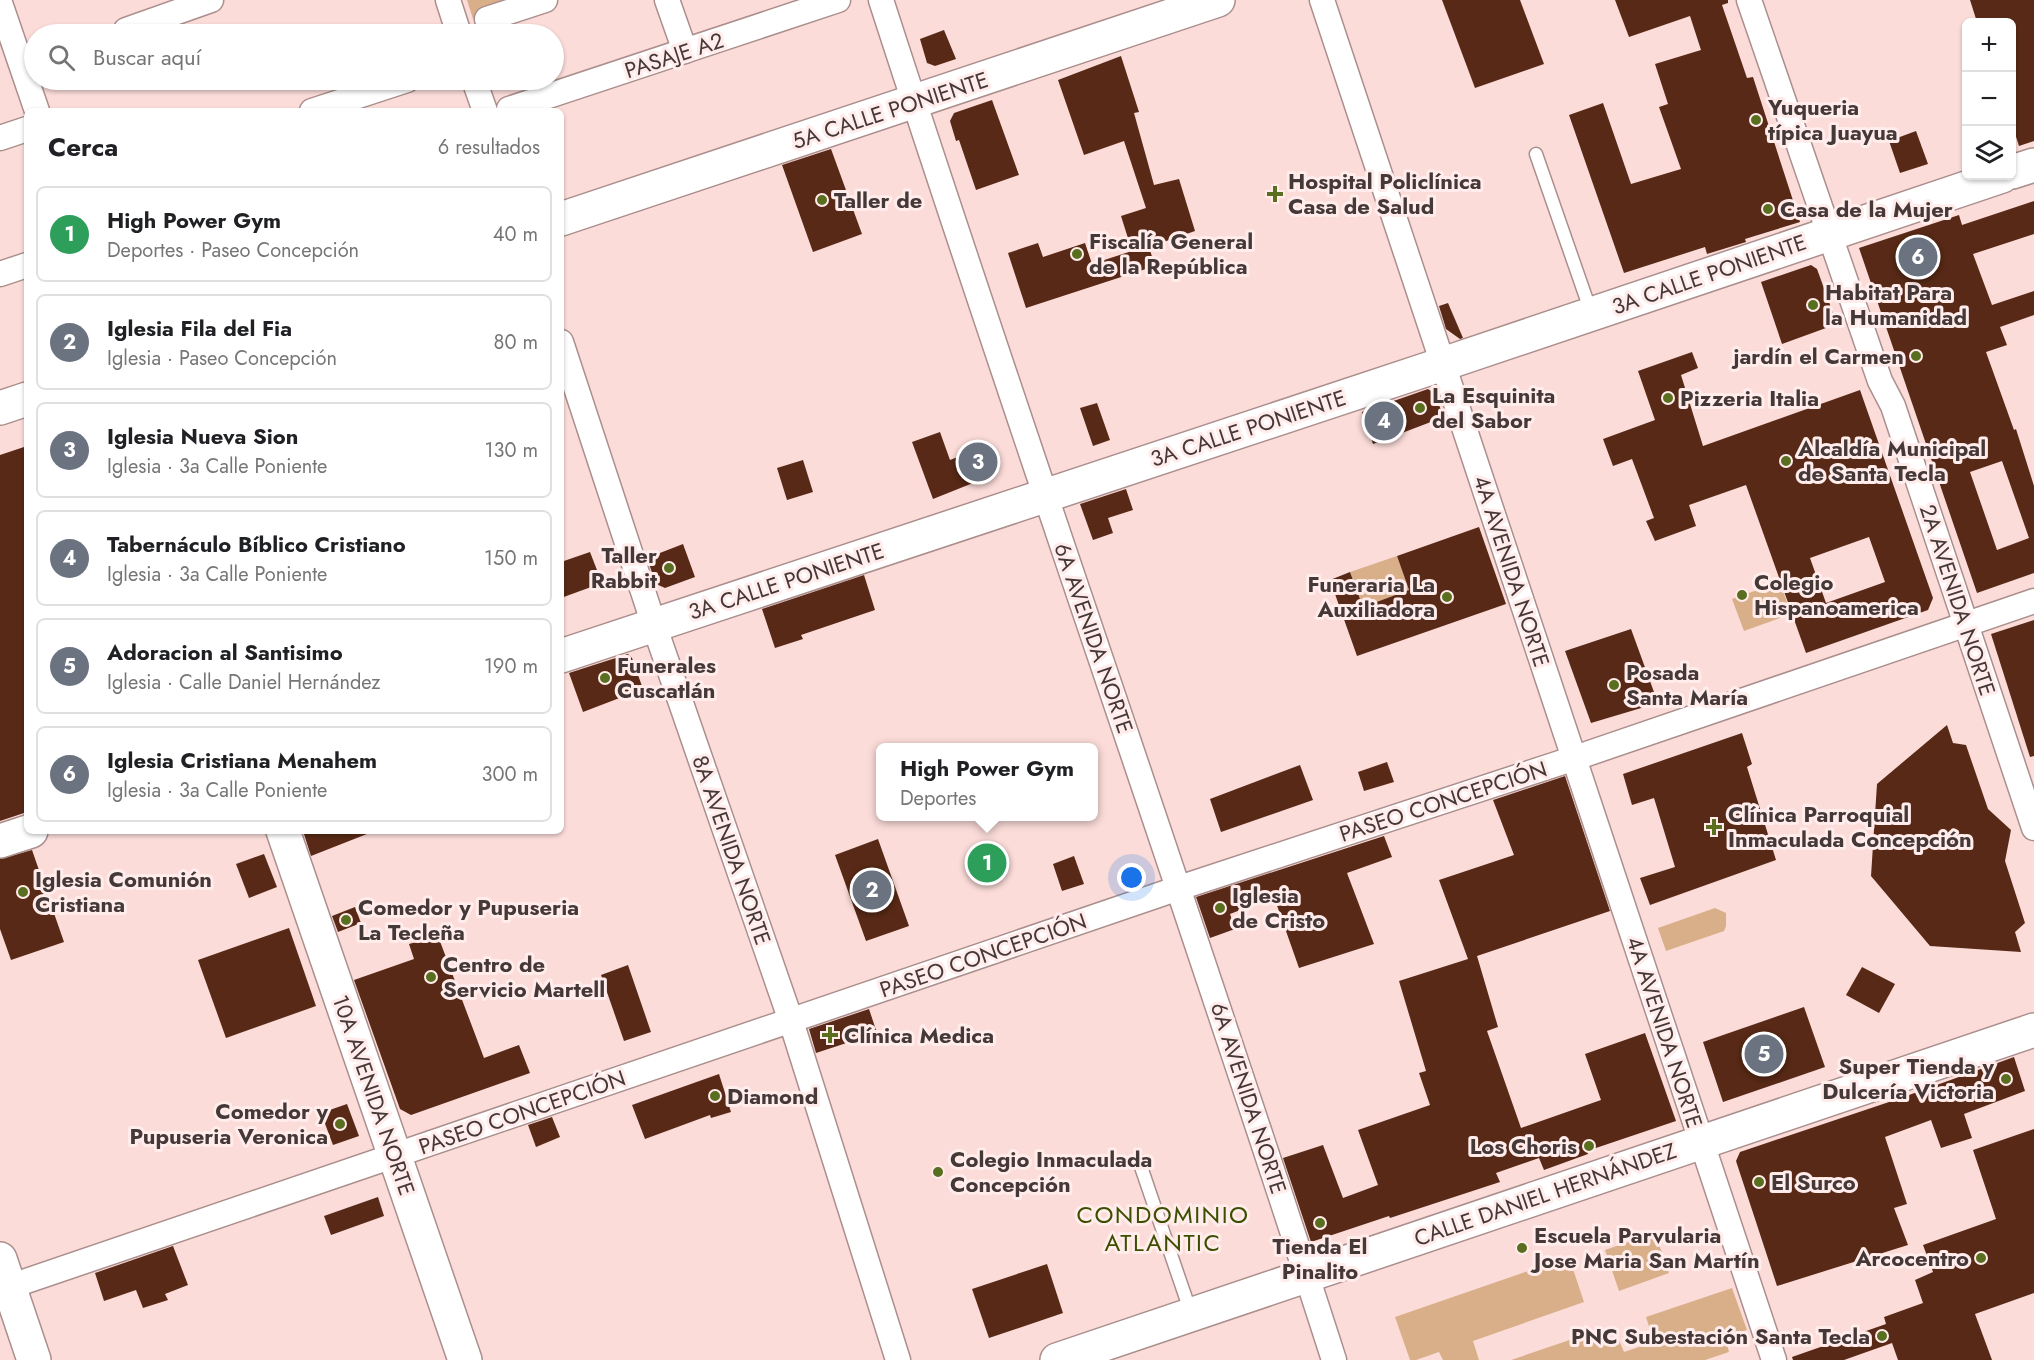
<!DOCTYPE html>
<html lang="es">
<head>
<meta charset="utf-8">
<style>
	body { margin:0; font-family:Jost,sans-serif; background:#f2f2f2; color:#202124 }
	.controls { position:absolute; right:18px; top:18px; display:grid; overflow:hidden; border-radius:9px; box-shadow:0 2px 4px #0004 }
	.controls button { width:54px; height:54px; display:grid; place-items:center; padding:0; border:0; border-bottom:2px solid #e0e0e0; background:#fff; color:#202124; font:30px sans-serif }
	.you { position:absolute; left:1132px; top:878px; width:21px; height:21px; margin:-15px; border:4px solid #fff; border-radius:50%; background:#1a73e8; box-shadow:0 0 0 9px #1a73e833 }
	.badge { display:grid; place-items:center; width:39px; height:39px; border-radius:50%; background:#0b8043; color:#fff; font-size:20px; font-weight:700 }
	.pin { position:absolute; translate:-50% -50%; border:3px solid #fff; box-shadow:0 2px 6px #0006 }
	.popup { position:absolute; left:876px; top:743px; width:222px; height:78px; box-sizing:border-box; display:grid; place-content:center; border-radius:9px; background:#fff; filter:drop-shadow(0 2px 4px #0005); font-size:20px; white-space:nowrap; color:#757577 }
	.popup b { font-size:22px; color:#202124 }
	.popup::after { content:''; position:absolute; left:50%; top:100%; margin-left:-12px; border:12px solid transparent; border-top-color:#fff }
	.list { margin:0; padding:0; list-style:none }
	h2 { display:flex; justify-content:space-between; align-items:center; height:78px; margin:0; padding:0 24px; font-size:26px }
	h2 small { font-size:20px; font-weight:400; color:#757577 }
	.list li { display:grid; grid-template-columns:39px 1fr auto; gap:18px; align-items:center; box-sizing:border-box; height:96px; margin:0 12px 12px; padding:0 12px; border:2px solid #e0e0e0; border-radius:9px }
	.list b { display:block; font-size:22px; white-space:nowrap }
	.list p { margin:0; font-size:20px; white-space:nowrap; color:#757577 }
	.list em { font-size:20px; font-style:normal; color:#757577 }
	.icon { flex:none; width:33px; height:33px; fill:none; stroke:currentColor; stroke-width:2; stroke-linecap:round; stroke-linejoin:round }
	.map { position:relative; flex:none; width:2034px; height:1360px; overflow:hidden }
	.search { position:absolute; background:#fff; box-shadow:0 2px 4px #0004; left:24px; top:24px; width:540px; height:66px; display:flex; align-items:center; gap:15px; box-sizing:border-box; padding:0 21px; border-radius:33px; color:#757577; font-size:22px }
	.panel { position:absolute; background:#fff; box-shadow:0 2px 4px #0004; left:24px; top:108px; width:540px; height:726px; border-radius:9px }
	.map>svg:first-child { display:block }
	.green { fill:#d9af8a }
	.building { fill:#582916; fill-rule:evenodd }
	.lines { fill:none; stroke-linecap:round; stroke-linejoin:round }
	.lane-casing { stroke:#ab8f8d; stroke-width:15 }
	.street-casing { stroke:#ab8f8d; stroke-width:27 }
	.secondary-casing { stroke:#ab8f8d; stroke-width:36 }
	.lane { stroke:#fff; stroke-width:12 }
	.street { stroke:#fff; stroke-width:24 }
	.secondary { stroke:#fff; stroke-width:33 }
	.poi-dot { fill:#596f1f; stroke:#ffeceb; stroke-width:2 }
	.labels { text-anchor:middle; stroke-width:6; stroke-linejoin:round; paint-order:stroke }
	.street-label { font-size:22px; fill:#453938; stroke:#ffeceb }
	.poi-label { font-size:22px; font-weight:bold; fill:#453938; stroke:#ffeceb; text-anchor:start }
	.neighbourhood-label { font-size:24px; letter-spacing:1.5px; fill:#3c4f00; stroke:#ffeceb }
</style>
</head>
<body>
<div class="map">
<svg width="2034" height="1360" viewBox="0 0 2034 1360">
	<rect width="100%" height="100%" fill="#fbdcd9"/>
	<g class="green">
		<path d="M467 0H532L473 19Z"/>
		<path d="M1397 556 1409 590 1363 607 1350 572Z"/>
		<path d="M1780 582 1791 614 1744 631 1732 599Z"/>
		<path d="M1715 908 1726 913V926L1724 931 1666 951 1658 928Z"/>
		<path d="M1655 1233 1669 1273 1619 1291 1605 1250Z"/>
		<path d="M1569 1257 1584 1302 1473 1341 1479 1360H1443L1439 1352 1416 1360H1410L1395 1317Z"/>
		<path d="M1732 1288 1747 1330 1725 1337 1729 1352 1705 1360H1511L1596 1331 1600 1343 1618 1338 1624 1352 1654 1342 1646 1317Z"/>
	</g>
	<g class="building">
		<path d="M1442 0H1520L1544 64 1475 88Z"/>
		<path d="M1615 0H1728V3L1722 5 1747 78 1753 77 1800 222 1745 239 1746 242 1707 254 1705 247 1624 273 1569 115 1603 103 1631 184 1681 169 1659 107 1668 104 1655 64 1701 50 1690 16 1629 37Z"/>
		<path d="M1970 0H2034V141L2019 146 2012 124V22H1977Z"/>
		<path d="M944 30 956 59 935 66 927 63 920 39Z"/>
		<path d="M1121 56 1139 112 1134 113 1154 185 1179 179 1195 231 1149 247 1155 266 1026 308 1008 253 1038 243 1043 257 1085 243 1092 264 1132 251 1121 216 1146 208 1124 141 1084 155 1058 80Z"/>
		<path d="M992 100 1019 175 976 190 959 140 956 141 950 121 954 113Z"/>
		<path d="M1916 131 1928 164 1900 173 1889 141Z"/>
		<path d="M831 149 862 234 813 252 782 165Z"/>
		<path d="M2034 201V234L1973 254 1992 305 2034 291V315L2000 327 2007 345 1986 352 2014 430 2016 429 2034 486V573L1977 593 1859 248 1959 215 1962 225ZM2002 461 2029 538 1997 550 1970 472Z"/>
		<path d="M1811 265 1817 269 1837 324 1782 344 1761 282Z"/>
		<path d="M1448 303 1463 338 1460 339 1446 329 1439 306Z"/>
		<path d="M1692 352 1698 368 1681 375 1703 446 1860 390 1933 598 1928 610 1806 653 1746 485 1689 505 1696 526 1655 541 1646 521 1654 518 1632 459 1613 466 1603 439 1655 420 1638 371ZM1869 537 1885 582 1826 603 1810 558Z"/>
		<path d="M1428 389 1434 393 1444 417 1373 444 1362 412Z"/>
		<path d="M1097 403 1110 440 1093 446 1080 408Z"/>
		<path d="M940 432 950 460 983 447 991 471 988 477 933 499 912 442Z"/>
		<path d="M27 446V812L0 821V455Z"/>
		<path d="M803 460 813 492 787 500 777 468Z"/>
		<path d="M1126 489 1133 510 1108 518 1113 533 1093 540 1080 504Z"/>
		<path d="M1479 527 1506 604 1357 656 1330 580 1350 572 1363 607 1409 590 1397 556Z"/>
		<path d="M683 544 695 577 665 588 656 584 647 558Z"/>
		<path d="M590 552 602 583 561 598V562Z"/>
		<path d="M864 575 875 610 801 635 803 639 775 648 762 609Z"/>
		<path d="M2034 620V756L2030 757 1991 634Z"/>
		<path d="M1631 629 1658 703 1591 723 1565 651Z"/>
		<path d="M628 654 632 658 643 689 583 712 569 673Z"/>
		<path d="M1947 725 1953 743 1966 745 1988 809 2011 830 2005 861 2025 923 2015 932 2021 952 1930 946 1871 876 1877 784Z"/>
		<path d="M1742 733 1752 764 1747 767 1776 860 1650 905 1640 878 1675 867 1654 798 1632 805 1623 774Z"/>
		<path d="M1387 762 1394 782 1364 791 1358 772Z"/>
		<path d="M1300 765 1313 800 1221 832 1210 799Z"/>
		<path d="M1565 776 1610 911 1477 956 1498 1027 1487 1031 1521 1128 1601 1100 1585 1054 1645 1033 1676 1121 1587 1151 1588 1154 1544 1170 1539 1158 1496 1173 1500 1182 1390 1218 1389 1216 1311 1242 1283 1158 1323 1145 1343 1198 1378 1185 1358 1130 1430 1105 1419 1073 1426 1071 1399 981 1468 959 1439 880 1514 855 1493 800Z"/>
		<path d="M303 831H372V832L311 856Z"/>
		<path d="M1384 836 1392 857 1347 873 1374 944 1299 968 1274 897 1230 914 1235 929 1210 938 1196 897Z"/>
		<path d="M878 839 909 926 866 941 835 855Z"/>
		<path d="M32 850 64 942 11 960 0 929V859Z"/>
		<path d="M264 854 277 887 249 898 236 864Z"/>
		<path d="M1074 856 1084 884 1062 891 1053 864Z"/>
		<path d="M355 907 361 923 338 932 332 916Z"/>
		<path d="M289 928 316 1006 226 1038 198 960Z"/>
		<path d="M438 936 484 1058 519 1045 530 1073 411 1115 400 1109 354 980 414 959 409 944Z"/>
		<path d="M628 965 651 1032 624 1041 601 975Z"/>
		<path d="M1862 967 1895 984 1879 1013 1846 995Z"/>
		<path d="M1804 1007 1825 1067 1723 1102 1703 1042Z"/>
		<path d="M869 1009 877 1033 816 1053 809 1029Z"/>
		<path d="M2014 1057 2025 1091 1964 1114 1972 1138 1941 1148 1931 1120 1885 1137 1907 1204 1894 1208 1908 1245 1777 1286 1736 1161 1740 1152 1898 1099Z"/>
		<path d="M719 1074 731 1112 711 1118 710 1115 645 1139 632 1105Z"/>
		<path d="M347 1104 359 1136 333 1145 321 1113Z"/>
		<path d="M552 1117 560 1137 536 1147 528 1125Z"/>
		<path d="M2034 1129V1293L1975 1314 1992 1360H1898L1892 1343 1844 1360H1793L1792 1357 1886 1324 1884 1317 1923 1303 1915 1280 1933 1272 1923 1245 1996 1219 1973 1150Z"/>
		<path d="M378 1197 384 1216 331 1235 324 1216Z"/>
		<path d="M173 1246 188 1285 165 1294 168 1300 143 1308 136 1290 104 1301 95 1273Z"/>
		<path d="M1047 1264 1063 1313 989 1338 972 1289Z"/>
	</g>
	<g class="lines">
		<g class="lane-casing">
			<g id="lane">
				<path d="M1536 154 1591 312"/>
				<path d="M1139 1161 1191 1313"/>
			</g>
		</g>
		<g class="street-casing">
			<g id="street">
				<path d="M448 0 459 34"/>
				<path d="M667 0 685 51"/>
				<path d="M881 0C1028 455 1188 905 1334 1360"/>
				<path d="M1322 0 1774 1360"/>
				<path d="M1749 0 1880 381 1893 406 2034 828"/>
				<path d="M0 3 37 111"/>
				<path d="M487 19 545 0"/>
				<path d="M126 30 211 0"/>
				<path d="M474 80 485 111"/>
				<path d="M509 109 838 0"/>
				<path d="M312 111 407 80"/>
				<path d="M0 138 27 129"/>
				<path d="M0 274 27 265"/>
				<path d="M561 342 654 625 791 1021 898 1360"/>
				<path d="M0 1290 1179 888 1575 758 2034 601"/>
			</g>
		</g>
		<g class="secondary-casing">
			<g id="secondary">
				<path d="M2012 172 2034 165"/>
				<path d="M561 219 1218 0"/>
				<path d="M0 408 27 399"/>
				<path d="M561 656 1443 364 2002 176"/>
				<path d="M283 831 465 1360"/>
				<path d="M0 841 31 831"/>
				<path d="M0 1259 34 1360"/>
				<path d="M1057 1360 2034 1030"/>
			</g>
		</g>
		<use href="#lane" class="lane"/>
		<use href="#street" class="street"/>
		<use href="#secondary" class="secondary"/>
	</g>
	<g class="poi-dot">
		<circle cx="1756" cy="120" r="6"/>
		<path d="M1272 185h6v6h6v6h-6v6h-6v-6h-6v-6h6z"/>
		<circle cx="822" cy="200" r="6"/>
		<circle cx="1768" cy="209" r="6"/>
		<circle cx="1077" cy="254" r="6"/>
		<circle cx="1813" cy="305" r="6"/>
		<circle cx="1916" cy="356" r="6"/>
		<circle cx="1668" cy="398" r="6"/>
		<circle cx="1420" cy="408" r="6"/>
		<circle cx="1786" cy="461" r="6"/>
		<circle cx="669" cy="568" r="6"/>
		<circle cx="1742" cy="595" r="6"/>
		<circle cx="1447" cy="597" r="6"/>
		<circle cx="605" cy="678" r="6"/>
		<circle cx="1614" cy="685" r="6"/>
		<path d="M1711 818h6v6h6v6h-6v6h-6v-6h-6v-6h6z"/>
		<circle cx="23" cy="892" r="6"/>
		<circle cx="1220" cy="908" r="6"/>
		<circle cx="346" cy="920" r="6"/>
		<circle cx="431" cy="977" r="6"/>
		<path d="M827 1026h6v6h6v6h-6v6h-6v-6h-6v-6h6z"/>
		<circle cx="2006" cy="1079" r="6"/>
		<circle cx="715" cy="1096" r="6"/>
		<circle cx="340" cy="1124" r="6"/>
		<circle cx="1589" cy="1146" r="6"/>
		<circle cx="938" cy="1172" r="6"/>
		<circle cx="1759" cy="1182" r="6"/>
		<circle cx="1320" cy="1223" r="6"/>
		<circle cx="1522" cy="1248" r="6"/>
		<circle cx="1981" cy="1258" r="6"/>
		<circle cx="1882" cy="1336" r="6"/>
	</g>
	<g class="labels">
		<g class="street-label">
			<text transform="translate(674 55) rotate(-18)" y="8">PASAJE A2</text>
			<text transform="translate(890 110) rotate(-18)" y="8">5A CALLE PONIENTE</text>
			<text transform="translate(1709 274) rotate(-19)" y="8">3A CALLE PONIENTE</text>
			<text transform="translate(1248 428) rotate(-18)" y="8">3A CALLE PONIENTE</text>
			<text transform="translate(1512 571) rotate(72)" y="8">4A AVENIDA NORTE</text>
			<text transform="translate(786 581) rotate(-18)" y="8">3A CALLE PONIENTE</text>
			<text transform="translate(1958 600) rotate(72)" y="8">2A AVENIDA NORTE</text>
			<text transform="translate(1094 638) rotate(71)" y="8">6A AVENIDA NORTE</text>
			<text transform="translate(1443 801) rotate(-18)" y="8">PASEO CONCEPCIÓN</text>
			<text transform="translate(732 850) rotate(71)" y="8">8A AVENIDA NORTE</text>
			<text transform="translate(983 955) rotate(-19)" y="8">PASEO CONCEPCIÓN</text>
			<text transform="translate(1665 1032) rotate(72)" y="8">4A AVENIDA NORTE</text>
			<text transform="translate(374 1095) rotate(71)" y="8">10A AVENIDA NORTE</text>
			<text transform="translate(1249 1098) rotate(72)" y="8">6A AVENIDA NORTE</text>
			<text transform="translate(522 1112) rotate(-19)" y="8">PASEO CONCEPCIÓN</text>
			<text transform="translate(1545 1194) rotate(-19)" y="8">CALLE DANIEL HERNÁNDEZ</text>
		</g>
		<g class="poi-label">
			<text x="1768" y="115">Yuqueria<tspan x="1768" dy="25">típica Juayua</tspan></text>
			<text x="1288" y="189">Hospital Policlínica<tspan x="1288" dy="25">Casa de Salud</tspan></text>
			<text x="834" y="208">Taller de</text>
			<text x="1780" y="217">Casa de la Mujer</text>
			<text x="1089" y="249">Fiscalía General<tspan x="1089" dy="25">de la República</tspan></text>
			<text x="1825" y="300">Habitat Para<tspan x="1825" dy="25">la Humanidad</tspan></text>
			<text x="1904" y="364" text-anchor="end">jardín el Carmen</text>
			<text x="1432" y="403">La Esquinita<tspan x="1432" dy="25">del Sabor</tspan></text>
			<text x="1680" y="406">Pizzeria Italia</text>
			<text x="1798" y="456">Alcaldía Municipal<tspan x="1798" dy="25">de Santa Tecla</tspan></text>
			<text x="657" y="563" text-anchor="end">Taller<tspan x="657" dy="25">Rabbit</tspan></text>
			<text x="1754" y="590">Colegio<tspan x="1754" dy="25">Hispanoamerica</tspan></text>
			<text x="1435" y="592" text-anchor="end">Funeraria La<tspan x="1435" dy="25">Auxiliadora</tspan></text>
			<text x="617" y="673">Funerales<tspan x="617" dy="25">Cuscatlán</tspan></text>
			<text x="1626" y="680">Posada<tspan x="1626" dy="25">Santa María</tspan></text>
			<text x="1728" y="822">Clínica Parroquial<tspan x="1728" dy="25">Inmaculada Concepción</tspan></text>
			<text x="35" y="887">Iglesia Comunión<tspan x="35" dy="25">Cristiana</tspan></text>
			<text x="1232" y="903">Iglesia<tspan x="1232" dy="25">de Cristo</tspan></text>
			<text x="358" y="915">Comedor y Pupuseria<tspan x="358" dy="25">La Tecleña</tspan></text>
			<text x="443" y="972">Centro de<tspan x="443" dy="25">Servicio Martell</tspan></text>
			<text x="844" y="1043">Clínica Medica</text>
			<text x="1994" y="1074" text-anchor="end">Super Tienda y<tspan x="1994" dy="25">Dulcería Victoria</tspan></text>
			<text x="727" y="1104">Diamond</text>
			<text x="328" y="1119" text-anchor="end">Comedor y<tspan x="328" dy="25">Pupuseria Veronica</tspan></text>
			<text x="1577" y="1154" text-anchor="end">Los Choris</text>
			<text x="950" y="1167">Colegio Inmaculada<tspan x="950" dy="25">Concepción</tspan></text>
			<text x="1771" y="1190">El Surco</text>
			<text x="1534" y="1243">Escuela Parvularia<tspan x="1534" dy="25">Jose Maria San Martín</tspan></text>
			<text x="1320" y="1254" text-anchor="middle">Tienda El<tspan x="1320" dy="25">Pinalito</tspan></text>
			<text x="1969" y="1266" text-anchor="end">Arcocentro</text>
			<text x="1870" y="1344" text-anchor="end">PNC Subestación Santa Tecla</text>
		</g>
		<g class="neighbourhood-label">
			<text x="1163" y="1223">CONDOMINIO<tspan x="1163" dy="28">ATLANTIC</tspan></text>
		</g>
	</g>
</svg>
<div class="controls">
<button>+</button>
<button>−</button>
<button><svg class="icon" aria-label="layers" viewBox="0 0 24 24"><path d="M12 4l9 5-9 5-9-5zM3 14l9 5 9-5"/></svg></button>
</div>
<div class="you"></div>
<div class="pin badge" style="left:987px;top:863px;background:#2e9e5b">1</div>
<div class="popup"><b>High Power Gym</b>Deportes</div>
<div class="pin badge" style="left:872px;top:890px;background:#6b7280">2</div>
<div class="pin badge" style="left:978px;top:462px;background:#6b7280">3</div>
<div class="pin badge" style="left:1384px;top:421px;background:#6b7280">4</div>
<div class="pin badge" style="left:1764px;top:1054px;background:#6b7280">5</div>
<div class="pin badge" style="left:1918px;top:257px;background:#6b7280">6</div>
<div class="search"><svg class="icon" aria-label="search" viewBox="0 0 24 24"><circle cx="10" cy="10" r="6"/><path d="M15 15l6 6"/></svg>Buscar aquí</div>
<section class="panel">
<h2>Cerca<small>6 resultados</small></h2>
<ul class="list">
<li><span class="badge" style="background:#2e9e5b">1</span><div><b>High Power Gym</b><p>Deportes · Paseo Concepción</p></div><em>40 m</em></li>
<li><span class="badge" style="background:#6b7280">2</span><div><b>Iglesia Fila del Fia</b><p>Iglesia · Paseo Concepción</p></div><em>80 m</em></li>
<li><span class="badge" style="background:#6b7280">3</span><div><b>Iglesia Nueva Sion</b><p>Iglesia · 3a Calle Poniente</p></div><em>130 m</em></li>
<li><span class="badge" style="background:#6b7280">4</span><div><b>Tabernáculo Bíblico Cristiano</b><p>Iglesia · 3a Calle Poniente</p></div><em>150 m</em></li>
<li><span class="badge" style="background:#6b7280">5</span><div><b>Adoracion al Santisimo</b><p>Iglesia · Calle Daniel Hernández</p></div><em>190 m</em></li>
<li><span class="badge" style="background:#6b7280">6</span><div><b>Iglesia Cristiana Menahem</b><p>Iglesia · 3a Calle Poniente</p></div><em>300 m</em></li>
</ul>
</section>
</div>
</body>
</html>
